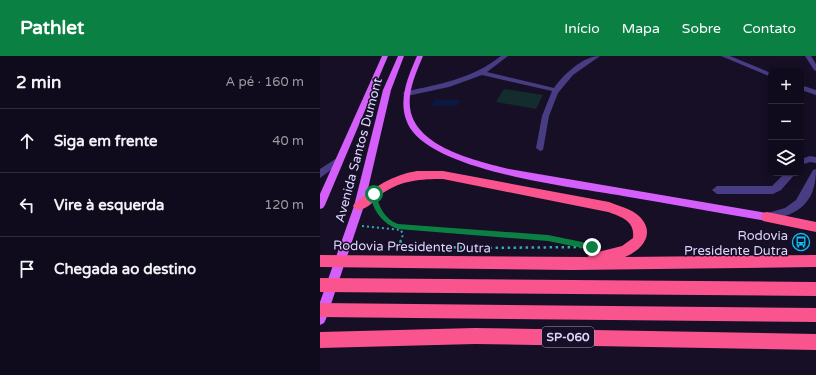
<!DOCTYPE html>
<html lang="pt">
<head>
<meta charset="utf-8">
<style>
	body { margin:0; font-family:"Varela Round",sans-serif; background:#191425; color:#f1f3f6 }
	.controls { position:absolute; right:12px; top:12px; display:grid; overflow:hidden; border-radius:8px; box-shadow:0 2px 10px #0003 }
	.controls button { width:36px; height:36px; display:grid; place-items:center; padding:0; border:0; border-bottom:1px solid #302b3b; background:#100b1c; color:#f1f3f6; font:20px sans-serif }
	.stop { position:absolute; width:12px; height:12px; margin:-9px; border:3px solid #0b8043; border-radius:50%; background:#fff }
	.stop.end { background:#0b8043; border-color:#fff; box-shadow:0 1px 4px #0008 }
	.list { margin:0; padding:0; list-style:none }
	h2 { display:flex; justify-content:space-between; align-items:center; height:52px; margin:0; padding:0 16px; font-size:17px }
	h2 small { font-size:13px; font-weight:400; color:#9c9ba3 }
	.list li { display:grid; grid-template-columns:26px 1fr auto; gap:12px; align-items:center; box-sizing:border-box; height:64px; padding:0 16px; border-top:1px solid #302b3b }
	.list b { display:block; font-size:15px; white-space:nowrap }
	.list em { font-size:13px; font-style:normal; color:#9c9ba3 }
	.icon { flex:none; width:22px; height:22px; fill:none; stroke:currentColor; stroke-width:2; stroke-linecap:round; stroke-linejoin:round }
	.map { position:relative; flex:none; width:496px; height:319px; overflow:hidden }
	header { display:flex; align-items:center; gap:24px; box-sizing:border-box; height:56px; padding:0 20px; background:#0b8043; color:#fff }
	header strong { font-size:19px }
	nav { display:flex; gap:22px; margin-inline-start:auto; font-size:14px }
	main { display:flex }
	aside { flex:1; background:#100b1c }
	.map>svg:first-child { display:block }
	.green { fill:#132c2e }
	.water { fill:#0c1841 }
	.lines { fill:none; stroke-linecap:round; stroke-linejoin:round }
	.path-far1 { stroke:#33aab3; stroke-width:2; stroke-dasharray:2 3; stroke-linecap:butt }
	.path { stroke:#33aab3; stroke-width:2.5; stroke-dasharray:2.5 3.5; stroke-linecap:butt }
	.minor { fill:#483c82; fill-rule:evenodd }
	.major { fill:#d45ffa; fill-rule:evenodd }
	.highway { fill:#f9548e; fill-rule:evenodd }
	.route { fill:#0b8043 }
	.labels { text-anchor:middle; stroke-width:3; stroke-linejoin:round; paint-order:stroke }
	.shield { fill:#160f25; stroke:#a29abd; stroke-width:1 }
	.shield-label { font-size:12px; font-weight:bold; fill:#ded5fe }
	.street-label { font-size:13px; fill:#ded5fe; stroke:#160f25 }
	.poi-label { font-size:13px; fill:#ded5fe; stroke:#160f25; text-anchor:end }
</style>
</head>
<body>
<header>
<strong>Pathlet</strong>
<nav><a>Início</a><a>Mapa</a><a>Sobre</a><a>Contato</a></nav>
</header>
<main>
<aside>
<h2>2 min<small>A pé · 160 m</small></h2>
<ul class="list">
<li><svg class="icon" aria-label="ahead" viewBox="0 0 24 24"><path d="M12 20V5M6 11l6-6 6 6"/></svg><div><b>Siga em frente</b></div><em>40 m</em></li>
<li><svg class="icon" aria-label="left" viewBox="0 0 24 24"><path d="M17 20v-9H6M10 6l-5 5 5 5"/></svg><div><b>Vire à esquerda</b></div><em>120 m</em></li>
<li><svg class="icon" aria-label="arrive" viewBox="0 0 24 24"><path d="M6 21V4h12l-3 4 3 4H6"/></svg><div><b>Chegada ao destino</b></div></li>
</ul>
</aside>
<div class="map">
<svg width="496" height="319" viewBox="0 0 496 319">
	<rect width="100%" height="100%" fill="#160f25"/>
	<path class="green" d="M184 33 223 39 216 53 176 46Z"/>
	<path class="water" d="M115 43 140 44 137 50H111Z"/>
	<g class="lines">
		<g class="path-far1">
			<path d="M56 150 69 168 77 170 228 182 249 186"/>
			<path d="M42 170 81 174 83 179 80 186"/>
		</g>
		<g class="path">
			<path d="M81 185 79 190 162 192 267 191"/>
			<path d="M244 185 275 191"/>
		</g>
		<g class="minor">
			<path d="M181 0H188L167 16 234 32C244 18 263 0 280 0L253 19 238 37 229 60 223 94 220 95 216 92 222 60 232 35 162 19 129 31 87 40 83 38 84 36C119 28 152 23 181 0Z"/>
			<path d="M401 0H410L451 17V21Z"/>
			<path d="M485 0H491L496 8V15L494 14Z"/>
			<path d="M481 29 496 34V39L481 34Z"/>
			<path d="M20 100 23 101 24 103 23 105 0 122V113Z"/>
			<path d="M490 100 496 101V107L490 106 481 109V103Z"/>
			<path d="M496 113C496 147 479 158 448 165L444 164 443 161 444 158 465 152 476 144 493 114Z"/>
			<path d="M465 117H476L461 134 453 138H397L392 134 397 130H452Z"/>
		</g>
		<g class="major">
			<path d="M62 0H68L5 149 3 152 0 153V138Z"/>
			<path d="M78 0H84L71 34 44 150 6 263 4 267 0 269V246L34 150 63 34Z"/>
			<path d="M97 0H103C96 17 86 38 91 57 101 93 158 105 189 113L447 157 451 158 452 161 451 164 447 165C399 157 351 148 303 140 253 131 118 116 90 72 76 48 87 23 97 0Z"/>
		</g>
		<g class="highway">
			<path d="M97 115H123L289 146C299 150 312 153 320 161 336 178 322 194 305 201L496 199V211L252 214 0 211V199L268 201 269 199 274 197 302 190 313 182C315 165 302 161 288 156L123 123C101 123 82 124 63 137 56 143 45 157 35 153L33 150 35 147C54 131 72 119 97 115Z"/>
			<path d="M447 156 496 166V176L443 165 441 161 443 157Z"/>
			<path d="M0 222 496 226V240L0 236Z"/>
			<path d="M0 247 496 252V266L0 261Z"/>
			<path d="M155 272 496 278V294L155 288 0 292V276Z"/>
		</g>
	</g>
	<path class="route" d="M54 135 57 138C57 149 66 164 78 168L228 179 272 188 276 191 272 194 228 185 78 173C63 168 51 153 51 138Z"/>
	<defs>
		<g id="bus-ring" transform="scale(0.9)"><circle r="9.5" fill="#160f25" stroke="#08c0f6" stroke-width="1.5"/><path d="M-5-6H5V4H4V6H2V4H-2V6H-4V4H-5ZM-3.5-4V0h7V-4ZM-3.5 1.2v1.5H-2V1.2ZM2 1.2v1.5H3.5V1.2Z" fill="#08c0f6"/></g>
	</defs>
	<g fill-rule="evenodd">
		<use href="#bus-ring" x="481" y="186"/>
	</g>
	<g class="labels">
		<rect class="shield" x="222" y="271" width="52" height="20" rx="3"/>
		<g class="shield-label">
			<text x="248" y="285">SP-060</text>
		</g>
		<g class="street-label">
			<text transform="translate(38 94) rotate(-75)" y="5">Avenida Santos Dumont</text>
			<text transform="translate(92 190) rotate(1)" y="5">Rodovia Presidente Dutra</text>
		</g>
		<g class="poi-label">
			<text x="468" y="184">Rodovia<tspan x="468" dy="15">Presidente Dutra</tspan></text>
		</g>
	</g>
</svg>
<div class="controls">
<button>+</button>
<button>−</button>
<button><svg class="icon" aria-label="layers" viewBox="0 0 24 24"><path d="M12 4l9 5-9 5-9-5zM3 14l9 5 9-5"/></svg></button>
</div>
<div class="stop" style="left:54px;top:138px"></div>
<div class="stop end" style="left:272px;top:191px"></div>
</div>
</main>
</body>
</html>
